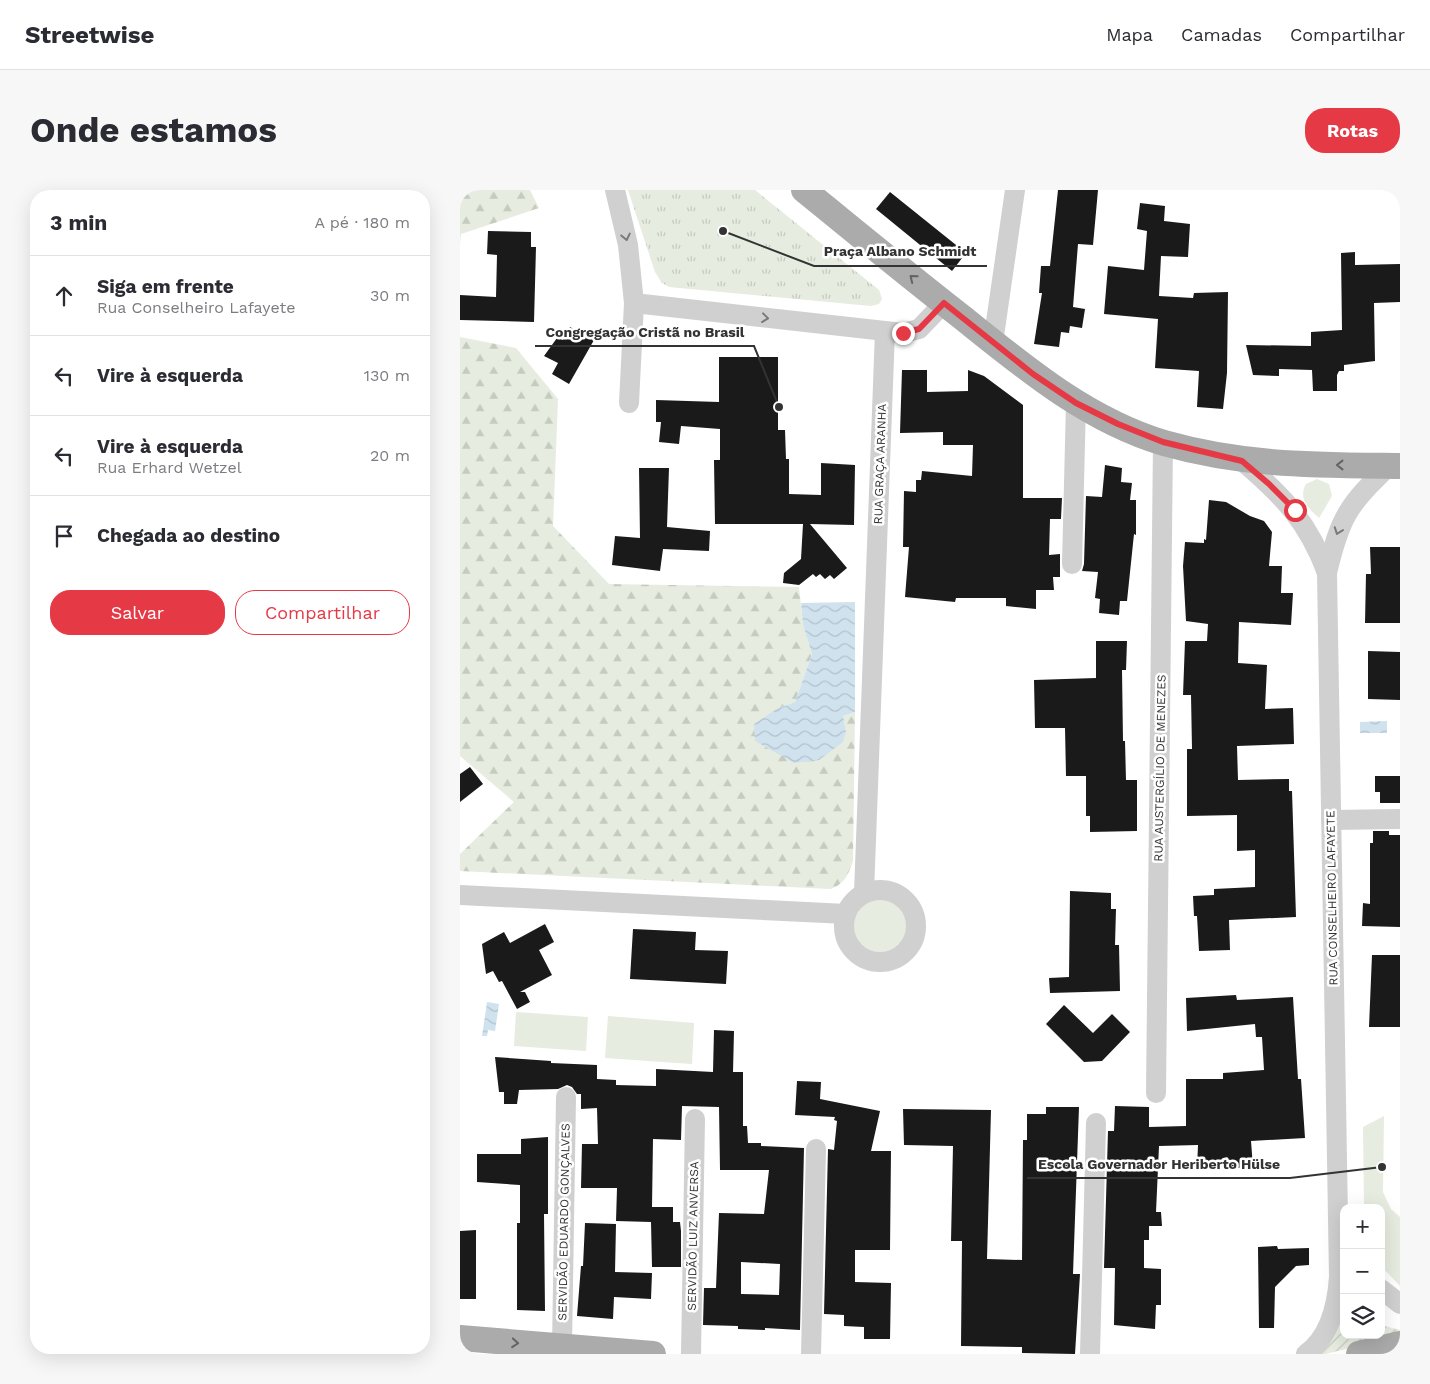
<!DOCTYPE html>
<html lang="pt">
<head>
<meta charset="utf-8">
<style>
	body { margin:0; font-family:"Work Sans",sans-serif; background:#f7f7f7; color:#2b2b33 }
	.controls { position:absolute; right:15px; bottom:15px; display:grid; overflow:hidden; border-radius:10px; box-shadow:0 5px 20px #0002 }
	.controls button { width:45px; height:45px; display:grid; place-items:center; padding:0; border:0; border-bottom:1px solid #e1e1e2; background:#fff; color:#2b2b33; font:25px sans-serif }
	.stop { position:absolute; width:15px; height:15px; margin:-11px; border:4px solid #e63946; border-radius:50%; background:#fff }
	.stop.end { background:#e63946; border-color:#fff; box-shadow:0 1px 5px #0008 }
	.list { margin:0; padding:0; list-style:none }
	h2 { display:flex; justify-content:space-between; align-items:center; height:65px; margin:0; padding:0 20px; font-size:21px }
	h2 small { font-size:16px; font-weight:400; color:#7c7c81 }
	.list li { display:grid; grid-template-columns:32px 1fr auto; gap:15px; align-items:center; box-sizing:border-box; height:80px; padding:0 20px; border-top:1px solid #e1e1e2 }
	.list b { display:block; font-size:19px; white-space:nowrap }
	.list p { margin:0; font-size:16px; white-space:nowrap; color:#7c7c81 }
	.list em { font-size:16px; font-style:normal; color:#7c7c81 }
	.actions { display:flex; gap:10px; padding:15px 20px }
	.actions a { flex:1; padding:11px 0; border:1px solid #e63946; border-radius:20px; text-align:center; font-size:18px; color:#e63946 }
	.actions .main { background:#e63946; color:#fff }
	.icon { flex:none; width:28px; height:28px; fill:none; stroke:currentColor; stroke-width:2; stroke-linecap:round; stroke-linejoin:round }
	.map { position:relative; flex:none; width:940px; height:1164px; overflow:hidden; border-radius:20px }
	header { display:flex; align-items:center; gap:30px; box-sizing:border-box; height:70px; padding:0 25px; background:#fff; border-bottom:1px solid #e1e1e2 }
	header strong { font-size:24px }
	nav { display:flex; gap:28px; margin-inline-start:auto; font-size:18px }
	.intro { display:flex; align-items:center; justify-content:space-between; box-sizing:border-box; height:120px; padding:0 30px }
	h1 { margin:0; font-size:35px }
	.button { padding:12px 22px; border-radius:20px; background:#e63946; color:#fff; font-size:18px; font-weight:700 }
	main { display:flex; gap:30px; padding:0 30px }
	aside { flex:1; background:#fff; border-radius:20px; box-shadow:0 5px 20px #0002 }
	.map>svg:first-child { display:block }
	.grass { fill:#e6ecdf }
	.forest { fill:url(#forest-firs) }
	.park { fill:url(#park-tufts) }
	.garden { fill:url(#garden-furrows) }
	.water { fill:url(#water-waves) }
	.building { fill:#1a1a1a; fill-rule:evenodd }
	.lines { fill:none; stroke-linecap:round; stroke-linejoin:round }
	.minor { stroke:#d0d0d0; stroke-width:20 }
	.major { stroke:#ababab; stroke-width:26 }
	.oneway { stroke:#7a7a7a }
	.oneway2 { stroke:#636363 }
	.route { stroke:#e63946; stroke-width:6 }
	.labels { text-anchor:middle; stroke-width:5; stroke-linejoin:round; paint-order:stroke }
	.street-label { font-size:12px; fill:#333; stroke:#fff }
	.leader { fill:none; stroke:#333; stroke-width:2 }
	.callout-dot { fill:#333; stroke:#fff; stroke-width:2 }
	.callout-label { font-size:14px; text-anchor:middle; font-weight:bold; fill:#333; stroke:#fff; stroke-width:5; stroke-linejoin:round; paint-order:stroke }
</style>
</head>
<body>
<header>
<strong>Streetwise</strong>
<nav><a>Mapa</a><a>Camadas</a><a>Compartilhar</a></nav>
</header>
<div class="intro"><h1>Onde estamos</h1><a class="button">Rotas</a></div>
<main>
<aside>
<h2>3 min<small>A pé · 180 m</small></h2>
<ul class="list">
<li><svg class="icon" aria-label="ahead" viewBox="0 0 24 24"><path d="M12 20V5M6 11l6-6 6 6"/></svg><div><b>Siga em frente</b><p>Rua Conselheiro Lafayete</p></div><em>30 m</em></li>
<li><svg class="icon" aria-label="left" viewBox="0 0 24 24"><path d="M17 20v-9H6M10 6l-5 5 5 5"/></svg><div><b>Vire à esquerda</b></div><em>130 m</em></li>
<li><svg class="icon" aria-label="left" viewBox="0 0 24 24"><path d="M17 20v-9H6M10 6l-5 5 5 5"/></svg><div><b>Vire à esquerda</b><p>Rua Erhard Wetzel</p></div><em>20 m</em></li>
<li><svg class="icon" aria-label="arrive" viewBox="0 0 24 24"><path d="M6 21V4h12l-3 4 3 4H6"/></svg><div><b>Chegada ao destino</b></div></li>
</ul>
<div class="actions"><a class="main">Salvar</a><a>Compartilhar</a></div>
</aside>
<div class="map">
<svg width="940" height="1164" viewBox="0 0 940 1164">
	<defs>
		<pattern id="forest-firs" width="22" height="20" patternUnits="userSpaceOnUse" patternTransform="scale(1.25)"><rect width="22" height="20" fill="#e6ecdf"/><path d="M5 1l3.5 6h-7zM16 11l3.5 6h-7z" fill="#c6cbc0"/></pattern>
		<pattern id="park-tufts" width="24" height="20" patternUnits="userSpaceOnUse" patternTransform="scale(1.25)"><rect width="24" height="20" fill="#e6ecdf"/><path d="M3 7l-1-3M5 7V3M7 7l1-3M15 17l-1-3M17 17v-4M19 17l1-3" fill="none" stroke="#c6cbc0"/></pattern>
		<pattern id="garden-furrows" width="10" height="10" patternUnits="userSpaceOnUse" patternTransform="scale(1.25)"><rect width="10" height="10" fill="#e6ecdf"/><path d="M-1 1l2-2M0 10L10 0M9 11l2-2" fill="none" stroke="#c6cbc0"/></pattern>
		<pattern id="water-waves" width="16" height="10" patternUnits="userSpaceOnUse" patternTransform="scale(1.25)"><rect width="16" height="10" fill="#cfe2ee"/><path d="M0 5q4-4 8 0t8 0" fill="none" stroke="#b2c2cd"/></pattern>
	</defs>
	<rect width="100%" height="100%" fill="#fff"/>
	<g class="grass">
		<path d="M857 289 869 294 872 306 859 328C848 318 838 308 846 294Z"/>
		<circle cx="420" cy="736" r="30"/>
		<path d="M56 822 128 827 126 861 54 856Z"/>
		<path d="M148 826 234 833 232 874 145 868Z"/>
		<path d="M924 926 923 1002 931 1019 940 1027V1096L921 1076V1018H904L903 937Z"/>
	</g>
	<g class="forest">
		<path d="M0 0H70L79 18 1 44 0 55Z"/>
		<path d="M0 147 56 158 98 209 93 336 149 394 339 397 343 435 352 464 335 512 318 518 386 541 383 526 395 522 393 671C388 685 385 693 371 699L0 681V664L54 612 0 566Z"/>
	</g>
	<path class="park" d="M168 0H295L419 100 422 109 419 114 411 116 209 97 202 93 195 82Z"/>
	<path class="garden" d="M880 1126 884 1127V1145H921V1135L940 1140V1145L866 1164H858Z"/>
	<g class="water">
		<path d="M395 412V522L383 526 386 541 383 552 359 570 334 573 295 551 294 534 318 518 335 512 352 464 343 435 341 413Z"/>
		<path d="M927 531V543H900V532Z"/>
		<path d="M27 812 39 814 35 841 28 840 27 846H22Z"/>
	</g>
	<g class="building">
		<path d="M598 0H638L633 55 618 54 613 117 625 119 622 138 610 136 609 143 601 142 599 157 574 154 582 103H579L581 76H590Z"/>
		<path d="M430 2 506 63 492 81 416 19Z"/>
		<path d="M680 13 705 16 704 31 730 34 728 67 701 66 699 106 733 108 734 103 768 102 767 183 763 219 737 217 739 181 695 178 698 129 644 124 648 76 684 80 687 41 677 39Z"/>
		<path d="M28 41 71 42V57H76L74 132 0 130V105L36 107 37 65 27 64Z"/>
		<path d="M895 62V75L940 74V112L914 113 915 171 884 175V181H879L877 185V201H853L852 180 819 179V186L793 185 786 155 851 156V142L882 140 881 63Z"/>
		<path d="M110 137 134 150 109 194 92 184 98 173 84 166 97 148 103 150Z"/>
		<path d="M259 167H318V240H325L326 269H329V304L361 305V273L395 275 394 335 350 334 387 378 374 389 370 385 365 389 360 384 356 387 353 384 339 395 323 393 324 383 341 369 343 334H255L254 270H260V239L221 236 219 254 199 252 201 232H196V210L259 212Z"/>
		<path d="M442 180H467V202L508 201V180L524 186 563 215V308H602L601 329H590L589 365 600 364V387H593L594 400H576V419L546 416V408H496L495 412 445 407 449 357H443L444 301 456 302V290H461L462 281 512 286 513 255H483V242L440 243Z"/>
		<path d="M645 275 662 278 661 292 672 293 670 310H676V345L674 344 667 411H660L659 425 639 423 640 409 635 408 638 382 622 381 624 374 626 306 642 307Z"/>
		<path d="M179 278H209L207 337 250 341 249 361 203 359 200 381 152 375 155 346 180 348Z"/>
		<path d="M749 310 766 312 790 326 804 331 812 342 809 376H822L821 403H833L831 435 779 432 778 473 807 475 805 519 833 518 834 554 777 556 778 590 829 589V601H832L836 727 769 730 770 760 739 761 737 726H734L733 706 754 705V699L795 697V660L777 661V625L727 626V559H732L731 505H723L725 451H747L748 434 726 431 723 376 725 352 744 353V349L746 350Z"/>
		<path d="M910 357H940V433H905L906 384H911Z"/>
		<path d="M636 451H667L666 480H662L663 551H665L666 590H677V641L630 642V626H626V586H606L605 538H575L574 490 636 488Z"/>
		<path d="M908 461 940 462V510L908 509Z"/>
		<path d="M10 577 23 594 0 612V584Z"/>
		<path d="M915 586H940V613H920V602H915Z"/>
		<path d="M913 641H929V645H940V737L902 736 903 713 910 714V653H913Z"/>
		<path d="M610 701 651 703V719H656L655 755H659L660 801 590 803 589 788 609 787Z"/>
		<path d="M85 734 94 752 79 760 92 785 60 802H65L70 812 57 819 42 791 39 792 33 781 26 784 22 754 44 742 50 753Z"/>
		<path d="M173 739 236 742 235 760 268 761 266 794 170 789Z"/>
		<path d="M912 765H940V837H909Z"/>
		<path d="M776 805 777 810 833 807 838 889H841L845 948 791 951 793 977 761 979 737 978 738 955 699 956 696 1022H701L702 1036H689V1050H684V1078L701 1079V1115H696L695 1139 654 1135 655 1078H644L648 941H654L655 916 689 917V937L726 936V889H763V883L804 880 802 847H796L795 834 727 841 726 808Z"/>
		<path d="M604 815 633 843 652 824 670 842 642 871 624 872 586 834Z"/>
		<path d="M254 840 274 841 273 882H283V936H287L288 953H301V956L344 958 340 1140 305 1138V1140L278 1139V1136L243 1135 244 1098H256L259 1023 304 1024 309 980H260L259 917 222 916 221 950 193 949 192 1017H213V1032H220L221 1041V1077H192L191 1032 156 1031 157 998H121L122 954H138L137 918 121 919V904H117L112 897 107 895 98 899 59 900 57 914H44V902H39L35 867 91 871V873L137 875V889L156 890V895L196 896V879L253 882ZM281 1072 320 1074 319 1105 281 1104Z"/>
		<path d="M337 891 361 892 360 909 420 921 411 961H431L430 1060H395V1092L431 1093 430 1149H404V1137L384 1136V1125L364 1124 368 959 374 960 377 931 374 930 375 927 335 925Z"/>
		<path d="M586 917H619L613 1084H620L615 1164 562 1163V1157L501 1156 502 1051H491L493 956 444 955 443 919 531 920 527 1069 562 1070 563 950H567V924H586Z"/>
		<path d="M88 947V1024H84L85 1121 57 1120V1033H60V995L17 992V964H61V949Z"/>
		<path d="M125 1033 156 1034 155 1082 192 1083 191 1109 154 1107 153 1129 117 1126 121 1076H123Z"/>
		<path d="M16 1040V1109H0V1041Z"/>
		<path d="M817 1056 818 1059 849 1058V1075L836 1076 815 1097 814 1138H799L798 1057Z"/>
	</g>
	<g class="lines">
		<g class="minor">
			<path d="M155 0 168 55 174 113 443 143 459 139 484 113"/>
			<path d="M533 153 555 0"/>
			<path d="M169 213 174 113"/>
			<path d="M782 271C822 305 848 331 867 383"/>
			<path d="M612 374 616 213"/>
			<path d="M871 630 940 629"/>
			<circle cx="420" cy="736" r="36"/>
			<path d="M404 703 425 141"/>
			<path d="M0 705 386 724"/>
			<path d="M696 903 703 252"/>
			<path d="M921 1099 940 1114"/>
			<path d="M102 1157 106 907"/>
			<path d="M231 1164 235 929"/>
			<path d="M351 1164 356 959"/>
			<path d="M630 1164 636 933"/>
			<path d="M846 1164C870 1147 877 1115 879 1087L867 383C880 327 888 315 929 276"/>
		</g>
		<g class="major">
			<path d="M344 0C397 43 449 86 503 128 564 177 627 230 704 253 785 276 857 275 940 276"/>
			<path d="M0 1148 193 1164"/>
			<path d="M899 1164 940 1154"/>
		</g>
	</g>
	<defs><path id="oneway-chevron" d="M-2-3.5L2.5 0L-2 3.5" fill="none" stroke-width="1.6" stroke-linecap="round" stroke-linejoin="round" transform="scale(1.25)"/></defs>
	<g class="oneway">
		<use href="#oneway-chevron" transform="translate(166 47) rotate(78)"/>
		<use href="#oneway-chevron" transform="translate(305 128) rotate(7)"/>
		<use href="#oneway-chevron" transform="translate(878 341) rotate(110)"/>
	</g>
	<g class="oneway2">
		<use href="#oneway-chevron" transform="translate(453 88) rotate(-141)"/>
		<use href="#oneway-chevron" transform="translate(880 275) rotate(-180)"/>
		<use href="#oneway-chevron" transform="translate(55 1153) rotate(5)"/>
	</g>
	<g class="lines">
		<path class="route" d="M443 143 459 139 484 113 573 184 616 213 658 234 703 252 782 271 809 294 835 320"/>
	</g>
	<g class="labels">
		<g class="street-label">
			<text transform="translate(420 274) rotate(-88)" y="4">RUA GRAÇA ARANHA</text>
			<text transform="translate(700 578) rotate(-89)" y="4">RUA AUSTERGÍLIO DE MENEZES</text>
			<text transform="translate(872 708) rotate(-91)" y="4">RUA CONSELHEIRO LAFAYETE</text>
			<text transform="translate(104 1032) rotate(-89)" y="4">SERVIDÃO EDUARDO GONÇALVES</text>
			<text transform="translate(233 1046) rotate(-89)" y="4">SERVIDÃO LUIZ ANVERSA</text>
		</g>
	</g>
	<path class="leader" d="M263 41L354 76H527M319 217L294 156H75M922 977L830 988H567"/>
	<g class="callout-dot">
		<circle cx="263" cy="41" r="5"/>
		<circle cx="319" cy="217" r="5"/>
		<circle cx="922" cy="977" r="5"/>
	</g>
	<g class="callout-label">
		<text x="440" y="66">Praça Albano Schmidt</text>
		<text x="185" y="147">Congregação Cristã no Brasil</text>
		<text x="699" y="979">Escola Governador Heriberto Hülse</text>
	</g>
</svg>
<div class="controls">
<button>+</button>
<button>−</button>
<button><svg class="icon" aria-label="layers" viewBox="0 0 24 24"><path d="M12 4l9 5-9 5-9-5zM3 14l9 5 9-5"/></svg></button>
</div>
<div class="stop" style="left:835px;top:320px"></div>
<div class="stop end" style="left:443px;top:143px"></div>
</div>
</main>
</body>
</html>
